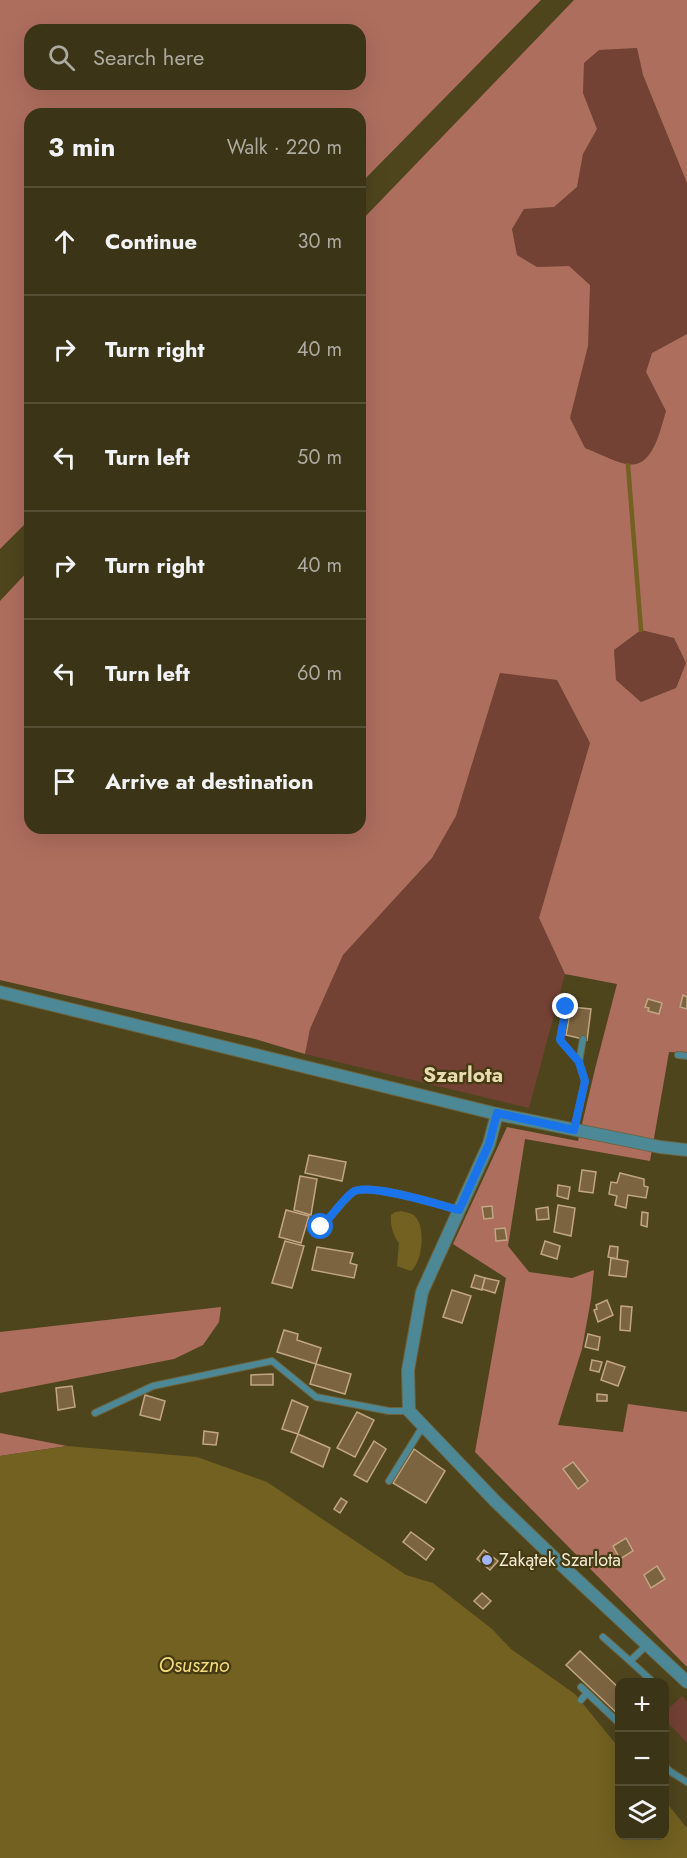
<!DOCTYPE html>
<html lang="en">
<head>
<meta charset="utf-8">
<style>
	body { margin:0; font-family:Jost,sans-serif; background:#423c1f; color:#f1f3f6 }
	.controls { position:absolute; right:18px; bottom:18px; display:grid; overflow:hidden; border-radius:12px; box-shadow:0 6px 24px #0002 }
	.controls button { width:54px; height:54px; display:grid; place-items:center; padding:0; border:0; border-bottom:2px solid #544f35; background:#3b3416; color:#f1f3f6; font:30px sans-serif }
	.stop { position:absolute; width:18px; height:18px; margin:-14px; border:4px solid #1a73e8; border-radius:50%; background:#fff }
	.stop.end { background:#1a73e8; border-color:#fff; box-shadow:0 2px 6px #0008 }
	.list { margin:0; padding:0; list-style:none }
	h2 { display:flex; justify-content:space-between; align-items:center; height:78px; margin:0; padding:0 24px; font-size:26px }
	h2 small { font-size:20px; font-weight:400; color:#acaaa1 }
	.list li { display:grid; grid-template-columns:39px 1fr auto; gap:18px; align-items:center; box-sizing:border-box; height:108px; padding:0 24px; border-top:2px solid #544f35 }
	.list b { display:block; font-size:22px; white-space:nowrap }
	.list em { font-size:20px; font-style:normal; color:#acaaa1 }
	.icon { flex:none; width:33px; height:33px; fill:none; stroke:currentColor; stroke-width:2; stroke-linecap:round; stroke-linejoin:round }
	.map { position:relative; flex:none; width:687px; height:1858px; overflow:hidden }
	.search { position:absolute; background:#3b3416; box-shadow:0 6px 24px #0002; left:24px; top:24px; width:342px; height:66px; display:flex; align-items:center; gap:15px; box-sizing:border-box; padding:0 21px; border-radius:18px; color:#acaaa1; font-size:22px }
	.panel { position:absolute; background:#3b3416; box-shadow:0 6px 24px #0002; left:24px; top:108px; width:342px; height:726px; border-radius:18px }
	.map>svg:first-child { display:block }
	.green { fill:#744135 }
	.forest { fill:#ae6e5e; fill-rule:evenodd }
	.water { fill:#726120 }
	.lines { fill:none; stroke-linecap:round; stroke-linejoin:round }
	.stream { stroke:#726120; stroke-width:4.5 }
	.building { fill:#7d6441; stroke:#c2a682; stroke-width:1.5 }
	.service-casing { stroke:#6c633e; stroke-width:8 }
	.minor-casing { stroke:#6c633e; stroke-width:14 }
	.tertiary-casing { stroke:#6c633e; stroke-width:14 }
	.service { stroke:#4c8896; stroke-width:6 }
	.minor { stroke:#4c8896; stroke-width:12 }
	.tertiary { stroke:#4c8896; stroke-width:12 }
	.route { stroke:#1a73e8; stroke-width:8 }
	.poi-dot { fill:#a3b2fd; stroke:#453a12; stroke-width:2 }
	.labels { text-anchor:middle; stroke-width:4.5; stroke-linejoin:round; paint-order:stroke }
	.poi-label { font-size:18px; fill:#f1ebd5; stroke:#453a12; text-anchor:start }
	.water-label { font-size:20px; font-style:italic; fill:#f3da7e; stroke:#453a12 }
	.quarter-label { font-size:21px; font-weight:bold; fill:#e7dbaf; stroke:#453a12 }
</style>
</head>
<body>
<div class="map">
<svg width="687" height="1858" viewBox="0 0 687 1858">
	<rect width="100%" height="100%" fill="#4f451d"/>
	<g class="green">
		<path d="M637 48 643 75 687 183V334L652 353 646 372 666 411C660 430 655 465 629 465 620 464 595 452 585 448L570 418 588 346 569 266 537 267 517 255 512 229 524 209 554 207 577 187 583 154 597 129 583 93 584 63 598 50Z"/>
		<path d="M641 630 674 638 686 663 675 689 641 702 616 680 614 650Z"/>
		<path d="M500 673 557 680 590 743 539 918 565 974 529 1108 305 1054 310 1029 343 955 432 858 456 816Z"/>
		<path d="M682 1696 687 1702V1743L665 1719V1712Z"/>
	</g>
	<g class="forest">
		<path d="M0 0H541L360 184V114H30V519L0 549ZM30 30H360V84H30Z"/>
		<path d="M574 0H687V183L643 75 637 48 599 50 584 63 583 93 597 129 583 154 577 187 554 207 524 209 512 229 517 255 537 267 569 266 590 285 588 346 570 418 585 448C598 453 613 461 626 464 653 470 660 430 666 411L646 372 652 353 687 334V1053L669 1052 650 1161 525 1139 508 1246 529 1272 572 1278 594 1270 591 1299 582 1349 558 1425 623 1432 628 1404 687 1412V1667L475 1452 506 1278 453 1244 507 1127 578 1141 595 1069 617 984 565 974 539 918 590 743 557 680 500 673 456 816 432 858 343 955 310 1029 305 1054 255 1039 0 980V601L30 569V828H360V222ZM641 630 674 638 686 663 676 688 641 702 616 680 614 650Z"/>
		<path d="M221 1307 219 1322 203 1345 174 1359 0 1393V1332Z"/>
		<path d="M0 1433 67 1446 0 1456Z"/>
	</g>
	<g class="water">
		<path d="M402 1211C404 1212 410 1213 412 1214 427 1222 423 1262 411 1271L397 1266 399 1243C393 1235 390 1225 391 1215L395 1212Z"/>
		<path d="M67 1446 197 1457 267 1482 406 1575 433 1583 492 1629 511 1649 575 1694 619 1748 620 1836H664L665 1801 687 1828V1858H0V1456Z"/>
	</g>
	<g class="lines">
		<path class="stream" d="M628 465 641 630"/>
	</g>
	<g class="building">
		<path d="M683 995 687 997V1009L680 1007Z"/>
		<path d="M648 999 662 1003 659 1014 648 1011 649 1008 645 1007Z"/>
		<path d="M571 1007 591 1009 587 1040 566 1035Z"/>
		<path d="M309 1155 346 1162 342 1181 305 1173Z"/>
		<path d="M582 1170 596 1172 593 1193 579 1191Z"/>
		<path d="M620 1173 644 1179V1186L648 1187 646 1198 628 1195 626 1208 615 1205 617 1196 609 1194 611 1182 617 1183Z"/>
		<path d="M300 1176 317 1179 311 1215 294 1210Z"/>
		<path d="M558 1185 570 1187 568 1199 557 1196Z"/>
		<path d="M558 1205 575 1208 571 1236 554 1232Z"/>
		<path d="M492 1206 493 1218 484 1219 482 1207Z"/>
		<path d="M548 1207 549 1219 537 1220 536 1209Z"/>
		<path d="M286 1210 309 1216 301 1243 279 1237Z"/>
		<path d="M642 1212 648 1213 647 1227 641 1225Z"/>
		<path d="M505 1228 507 1240 496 1241 495 1229Z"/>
		<path d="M285 1241 304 1246 292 1288 272 1283Z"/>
		<path d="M545 1241 560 1246 557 1259 541 1254Z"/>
		<path d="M610 1246 618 1247 617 1259 608 1257Z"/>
		<path d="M317 1247 353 1253 350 1263 357 1265 354 1278 312 1270Z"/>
		<path d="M611 1258 628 1261 626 1277 609 1275Z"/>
		<path d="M475 1275 485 1278 482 1290 471 1287Z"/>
		<path d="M485 1278 499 1281 495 1293 482 1289Z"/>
		<path d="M452 1290 471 1296 462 1323 443 1317Z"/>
		<path d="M607 1300 613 1315 598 1322 594 1310 597 1309 596 1305Z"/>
		<path d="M621 1306 632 1307 630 1331 620 1330Z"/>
		<path d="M284 1330 298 1334 297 1340 321 1348 316 1364 277 1352Z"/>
		<path d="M588 1334 600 1337 598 1350 585 1347Z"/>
		<path d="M592 1360 602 1362 599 1372 590 1370Z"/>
		<path d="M607 1361 625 1367 618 1386 601 1380Z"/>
		<path d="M316 1364 351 1374 345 1394 310 1384Z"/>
		<path d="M273 1374V1385H251V1375Z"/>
		<path d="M72 1386 75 1407 58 1410 56 1388Z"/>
		<path d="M597 1394 607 1395V1401H597Z"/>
		<path d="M145 1395 165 1401 160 1420 140 1415Z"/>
		<path d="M292 1400 308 1407 298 1434 282 1429Z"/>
		<path d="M357 1412 374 1420 355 1457 337 1448Z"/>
		<path d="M204 1431 218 1433 216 1445 203 1444Z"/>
		<path d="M298 1434 330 1448 323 1467 291 1452Z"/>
		<path d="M374 1441 386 1449 367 1482 354 1475Z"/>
		<path d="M414 1449 445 1471 426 1503 393 1483Z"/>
		<path d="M573 1462 588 1481 578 1489 563 1469Z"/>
		<path d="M341 1498 347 1502 340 1513 334 1509Z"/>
		<path d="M411 1532 434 1549 426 1560 403 1542Z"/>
		<path d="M626 1538 633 1551 620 1559 613 1546Z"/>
		<path d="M484 1550 498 1561 490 1570 477 1559Z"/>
		<path d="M657 1566 665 1579 651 1588 644 1575Z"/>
		<path d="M482 1593 491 1601 483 1609 474 1601Z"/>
		<path d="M580 1651 620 1689V1716L566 1665Z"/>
	</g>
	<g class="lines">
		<g class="service-casing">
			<g id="service">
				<path d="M566 1007 560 1040 579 1062 585 1081 574 1130"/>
				<path d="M678 1055 687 1056"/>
				<path d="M579 1062 583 1039"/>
				<path d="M321 1227C330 1218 344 1199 353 1192 368 1182 440 1205 459 1210"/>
				<path d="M95 1413 153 1386 272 1361 316 1397 389 1411H409"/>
				<path d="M389 1481 423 1426"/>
				<path d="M603 1637 630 1661"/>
				<path d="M647 1645 630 1661 653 1682"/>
				<path d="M581 1687 620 1724"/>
				<path d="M581 1700 587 1693"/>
				<path d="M664 1766 671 1772 687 1782"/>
			</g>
		</g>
		<g class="minor-casing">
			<path id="minor" d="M497 1114 489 1144 422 1292 408 1370 409 1411 496 1502 570 1573 687 1682"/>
		</g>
		<g class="tertiary-casing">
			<path id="tertiary" d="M0 992 497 1114 660 1147 687 1150"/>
		</g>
		<use href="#service" class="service"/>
		<use href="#minor" class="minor"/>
		<use href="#tertiary" class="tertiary"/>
	</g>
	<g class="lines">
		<path class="route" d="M321 1227C330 1218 344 1198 353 1192 368 1182 440 1205 459 1210L489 1144 497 1113 574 1130 585 1081 579 1062 560 1040 566 1007"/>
	</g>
	<circle class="poi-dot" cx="487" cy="1560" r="6"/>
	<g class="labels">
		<g class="poi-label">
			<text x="499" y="1566">Zakątek Szarlota</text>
		</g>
		<g class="water-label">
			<text x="194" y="1672">Osuszno</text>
		</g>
		<g class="quarter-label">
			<text x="463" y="1082">Szarlota</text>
		</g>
	</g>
</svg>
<div class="controls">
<button>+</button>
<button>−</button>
<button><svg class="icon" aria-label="layers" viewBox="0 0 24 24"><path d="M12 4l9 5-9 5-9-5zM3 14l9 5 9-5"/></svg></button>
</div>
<div class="stop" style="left:321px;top:1227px"></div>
<div class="stop end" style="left:566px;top:1007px"></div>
<div class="search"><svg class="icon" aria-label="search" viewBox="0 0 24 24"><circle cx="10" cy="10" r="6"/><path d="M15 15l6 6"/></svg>Search here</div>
<section class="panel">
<h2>3 min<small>Walk · 220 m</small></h2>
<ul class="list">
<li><svg class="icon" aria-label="ahead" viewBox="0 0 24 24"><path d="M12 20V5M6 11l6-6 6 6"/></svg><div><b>Continue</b></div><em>30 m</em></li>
<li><svg class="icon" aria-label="right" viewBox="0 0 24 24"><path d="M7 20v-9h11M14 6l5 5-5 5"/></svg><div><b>Turn right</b></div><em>40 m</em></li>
<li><svg class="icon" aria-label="left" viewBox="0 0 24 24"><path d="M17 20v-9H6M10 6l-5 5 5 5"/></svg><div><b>Turn left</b></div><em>50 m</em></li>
<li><svg class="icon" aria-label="right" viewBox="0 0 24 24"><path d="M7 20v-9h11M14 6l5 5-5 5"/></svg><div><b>Turn right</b></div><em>40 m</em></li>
<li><svg class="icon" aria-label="left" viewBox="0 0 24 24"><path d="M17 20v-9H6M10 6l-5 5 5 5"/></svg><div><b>Turn left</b></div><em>60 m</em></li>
<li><svg class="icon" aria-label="arrive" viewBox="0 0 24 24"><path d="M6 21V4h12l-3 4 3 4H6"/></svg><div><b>Arrive at destination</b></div></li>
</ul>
</section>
</div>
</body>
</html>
